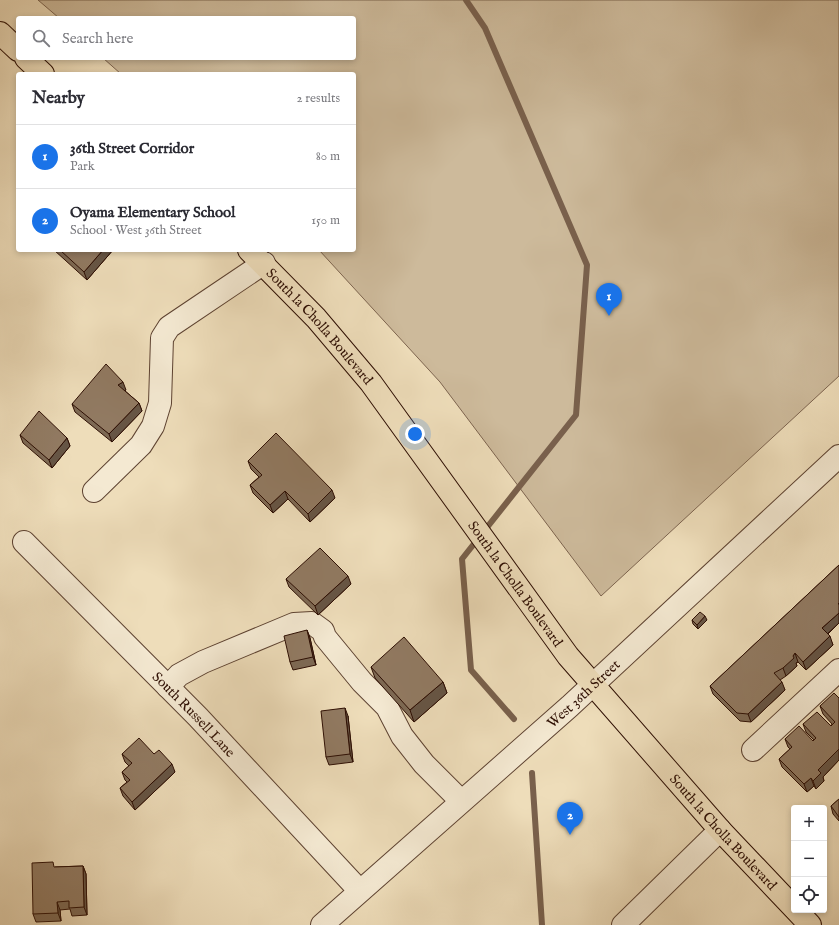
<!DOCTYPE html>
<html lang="en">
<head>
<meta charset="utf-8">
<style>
	body { margin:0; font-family:"IM FELL English",serif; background:#f2f2f3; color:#2b2b33 }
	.controls { position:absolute; right:12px; bottom:12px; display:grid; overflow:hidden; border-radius:4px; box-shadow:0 2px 6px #0003 }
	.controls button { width:36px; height:36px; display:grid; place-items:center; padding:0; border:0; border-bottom:1px solid #e1e1e2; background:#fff; color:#2b2b33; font:20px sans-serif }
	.you { position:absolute; left:415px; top:434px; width:14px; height:14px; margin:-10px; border:3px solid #fff; border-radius:50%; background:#1a73e8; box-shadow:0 0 0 6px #1a73e833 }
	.badge { display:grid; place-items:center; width:26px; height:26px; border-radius:50%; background:#1a73e8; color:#fff; font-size:13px; font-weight:700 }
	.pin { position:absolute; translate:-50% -33px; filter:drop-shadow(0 1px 2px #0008) }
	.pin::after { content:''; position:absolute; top:21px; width:14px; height:12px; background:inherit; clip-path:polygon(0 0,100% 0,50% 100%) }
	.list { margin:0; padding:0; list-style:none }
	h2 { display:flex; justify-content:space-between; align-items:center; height:52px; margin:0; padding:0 16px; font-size:17px }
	h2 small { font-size:13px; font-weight:400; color:#7c7c81 }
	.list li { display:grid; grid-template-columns:26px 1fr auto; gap:12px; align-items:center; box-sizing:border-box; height:64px; padding:0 16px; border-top:1px solid #e1e1e2 }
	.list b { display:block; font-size:15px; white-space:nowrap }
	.list p { margin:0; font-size:13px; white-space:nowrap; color:#7c7c81 }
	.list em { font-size:13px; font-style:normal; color:#7c7c81 }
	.icon { flex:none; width:22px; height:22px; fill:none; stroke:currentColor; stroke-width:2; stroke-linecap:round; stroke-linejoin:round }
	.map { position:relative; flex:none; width:839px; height:925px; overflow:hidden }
	.search { position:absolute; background:#fff; box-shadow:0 2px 6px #0003; left:16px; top:16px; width:340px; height:44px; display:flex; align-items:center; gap:10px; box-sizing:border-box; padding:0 14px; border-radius:4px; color:#7c7c81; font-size:15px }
	.panel { position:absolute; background:#fff; box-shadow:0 2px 6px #0003; left:16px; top:72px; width:340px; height:180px; border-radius:4px }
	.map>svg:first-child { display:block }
	.green { fill:#cdba9b; stroke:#7d644f }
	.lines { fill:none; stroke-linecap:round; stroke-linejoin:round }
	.stream { stroke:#79604c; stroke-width:6 }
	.minor-casing { stroke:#5d4231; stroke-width:24 }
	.major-casing { stroke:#2d0e03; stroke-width:24 }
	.minor { stroke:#f4e9d2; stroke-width:22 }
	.major { stroke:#eeddba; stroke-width:22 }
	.wall { fill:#7d6954; stroke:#2d0e03 }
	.shaded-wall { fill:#665545; stroke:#2d0e03 }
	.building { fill:#917a62; stroke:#2d0e03 }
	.labels { text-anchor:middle; stroke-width:3; stroke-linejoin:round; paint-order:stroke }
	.street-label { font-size:14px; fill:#2d0e03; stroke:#f4e9d2 }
</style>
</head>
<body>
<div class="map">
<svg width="839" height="925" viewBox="0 0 839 925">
	<rect width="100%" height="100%" fill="#eeddba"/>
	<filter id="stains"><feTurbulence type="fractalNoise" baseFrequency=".005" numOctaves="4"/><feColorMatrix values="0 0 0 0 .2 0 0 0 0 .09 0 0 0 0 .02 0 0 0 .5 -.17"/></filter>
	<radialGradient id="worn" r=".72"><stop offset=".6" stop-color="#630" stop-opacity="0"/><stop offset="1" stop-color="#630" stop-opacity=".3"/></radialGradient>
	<path class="green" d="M38 0H839V376L601 596 440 382 319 250H354V74H121L103 58H354V18H59Z"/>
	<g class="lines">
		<g class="stream">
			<path d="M466 0 485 28 587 265 576 415 462 559 471 670 514 719"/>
			<path d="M532 773 542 925"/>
		</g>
		<g class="minor-casing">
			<g id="minor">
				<path d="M94 491 141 445 153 426 160 403 162 338 169 327 264 263"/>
				<path id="s1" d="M24 542 198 717 359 890"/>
				<path d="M168 687 179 675 203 662 294 624 312 623 323 631 325 637 362 682 387 707 402 736 424 764 461 801"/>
				<path d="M753 750 839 670"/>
				<path id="s2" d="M322 925 570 706 839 456"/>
				<path d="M623 925 720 830"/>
			</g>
		</g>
		<g class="major-casing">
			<g id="major">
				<path d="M0 33 18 50"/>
				<path d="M26 58 43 74"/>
				<path id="s3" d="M249 250 316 318 371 383 568 656 720 830 794 908"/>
				<path d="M796 910 810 925"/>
			</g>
		</g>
		<use href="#minor" class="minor"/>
		<use href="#major" class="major"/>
	</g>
	<g class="wall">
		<path d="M54 250H113L87 280Z"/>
		<path d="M124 390 139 403 142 411 112 442 75 412 72 404 126 390Z"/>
		<path d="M20 435 67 438 70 446 52 468 23 443Z"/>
		<path d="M248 461 335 498 310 522 288 499 273 513 253 493 250 485 259 477 251 469Z"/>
		<path d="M839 565V623L828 634 833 645 806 670 798 662 796 663 797 666 786 676 780 680 785 690 751 722 740 721 713 694 710 686Z"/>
		<path d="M286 579 351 584 318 615 289 587Z"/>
		<path d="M692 620H707L698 629 693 624Z"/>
		<path d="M307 630 310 638 316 665 293 670 290 662Z"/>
		<path d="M371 667 443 682 447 693 414 722 375 678Z"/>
		<path d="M839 698V760L823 777 824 781 816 789 814 786 807 792 782 767 779 759 790 749 788 747 785 739 813 741 814 740 806 732 803 724 831 726 832 724 823 714 820 706Z"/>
		<path d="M348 716 353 762 329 765 326 757Z"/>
		<path d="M122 754H154L175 772 135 810 123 796 120 788 127 782 125 780 122 772 129 766 125 762Z"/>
		<path d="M839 799V821L833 814 831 806Z"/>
		<path d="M83 866 86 874 87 915 72 916 70 909 60 910 61 921 36 922 33 914 55 867Z"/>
	</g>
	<g class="shaded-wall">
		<path d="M103 250H113L87 280 84 272Z"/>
		<path d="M123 382 126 390 121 393 118 385Z"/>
		<path d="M139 403 142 411 112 442 109 434Z"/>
		<path d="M67 438 70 446 52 468 49 460Z"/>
		<path d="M332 490 335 498 310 522 308 514Z"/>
		<path d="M285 491 288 499 273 513 270 505Z"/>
		<path d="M348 576 351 584 318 615 315 606Z"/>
		<path d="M839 613V623L825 636 822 628Z"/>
		<path d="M705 616 707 620 698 629 697 625Z"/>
		<path d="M307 630 310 638 316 665 313 657Z"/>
		<path d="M830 636 833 645 806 670 803 662Z"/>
		<path d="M795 653 798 662 796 663 797 666 786 676 783 668 793 656Z"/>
		<path d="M443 682 447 693 414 722 410 710Z"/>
		<path d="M782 682 785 690 751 722 748 714Z"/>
		<path d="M345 708 348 716 353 762 350 754Z"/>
		<path d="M839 749V760L823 777 824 781 816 789 813 781 818 770Z"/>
		<path d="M172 764 175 772 135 810 132 802Z"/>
		<path d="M811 778 814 786 807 792 804 784Z"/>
		<path d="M83 866 86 874 87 915 84 907Z"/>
		<path d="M57 902 60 910 61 921 58 913Z"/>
	</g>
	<g class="building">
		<path d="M60 250H103L84 272Z"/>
		<path d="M106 364 123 382 118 385 139 403 109 434 72 404Z"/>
		<path d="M39 411 67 438 49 460 20 435Z"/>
		<path d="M276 433 332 490 308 514 285 491 270 505 250 485 262 475 248 461Z"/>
		<path d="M320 548 348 576 315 606 286 579Z"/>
		<path d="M839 565V603L838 604H839V613L822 628 830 636 803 662 795 653 793 656 794 658 783 668 774 673 782 682 748 714 737 713 710 686Z"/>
		<path d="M700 612 705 616 697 625 692 620Z"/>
		<path d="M307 630 313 657 290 662 284 636Z"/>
		<path d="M404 637 443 682 410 710 371 667Z"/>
		<path d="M834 693 839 698V749L818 770 821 773 813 781 811 778 804 784 779 759 792 747 785 739 799 726 813 741 816 738 803 724 817 712 831 726 835 722 820 706Z"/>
		<path d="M345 708 350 754 326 757 321 711Z"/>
		<path d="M139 738 154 754 159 750 172 764 132 802 120 788 130 780 122 772 132 763 122 754Z"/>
		<path d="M839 799V817L831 806Z"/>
		<path d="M53 862 54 867 83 866 84 907 69 908V901L57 902 58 913 33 914 32 863Z"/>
	</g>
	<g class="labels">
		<g class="street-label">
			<text dy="5" stroke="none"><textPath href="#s3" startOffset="104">South la Cholla Boulevard</textPath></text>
			<text dy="5" stroke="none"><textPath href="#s3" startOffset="428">South la Cholla Boulevard</textPath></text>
			<text dy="5" stroke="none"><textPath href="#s2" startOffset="349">West 36th Street</textPath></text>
			<text dy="5" stroke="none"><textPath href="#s1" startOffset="242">South Russell Lane</textPath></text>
			<text dy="5" stroke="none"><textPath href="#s3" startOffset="752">South la Cholla Boulevard</textPath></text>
		</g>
	</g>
	<rect width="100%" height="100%" filter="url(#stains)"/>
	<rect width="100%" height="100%" fill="url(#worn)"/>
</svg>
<div class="controls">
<button>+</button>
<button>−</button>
<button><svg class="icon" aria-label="locate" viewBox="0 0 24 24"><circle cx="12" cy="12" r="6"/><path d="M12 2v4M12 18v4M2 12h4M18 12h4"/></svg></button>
</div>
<div class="you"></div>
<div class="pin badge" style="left:609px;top:316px">1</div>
<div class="pin badge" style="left:570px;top:835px">2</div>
<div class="search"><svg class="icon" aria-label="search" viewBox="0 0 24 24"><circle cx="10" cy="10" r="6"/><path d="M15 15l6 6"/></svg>Search here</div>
<section class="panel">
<h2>Nearby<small>2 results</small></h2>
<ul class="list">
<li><span class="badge">1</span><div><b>36th Street Corridor</b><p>Park</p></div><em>80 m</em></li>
<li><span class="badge">2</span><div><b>Oyama Elementary School</b><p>School · West 36th Street</p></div><em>150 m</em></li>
</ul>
</section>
</div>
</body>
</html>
